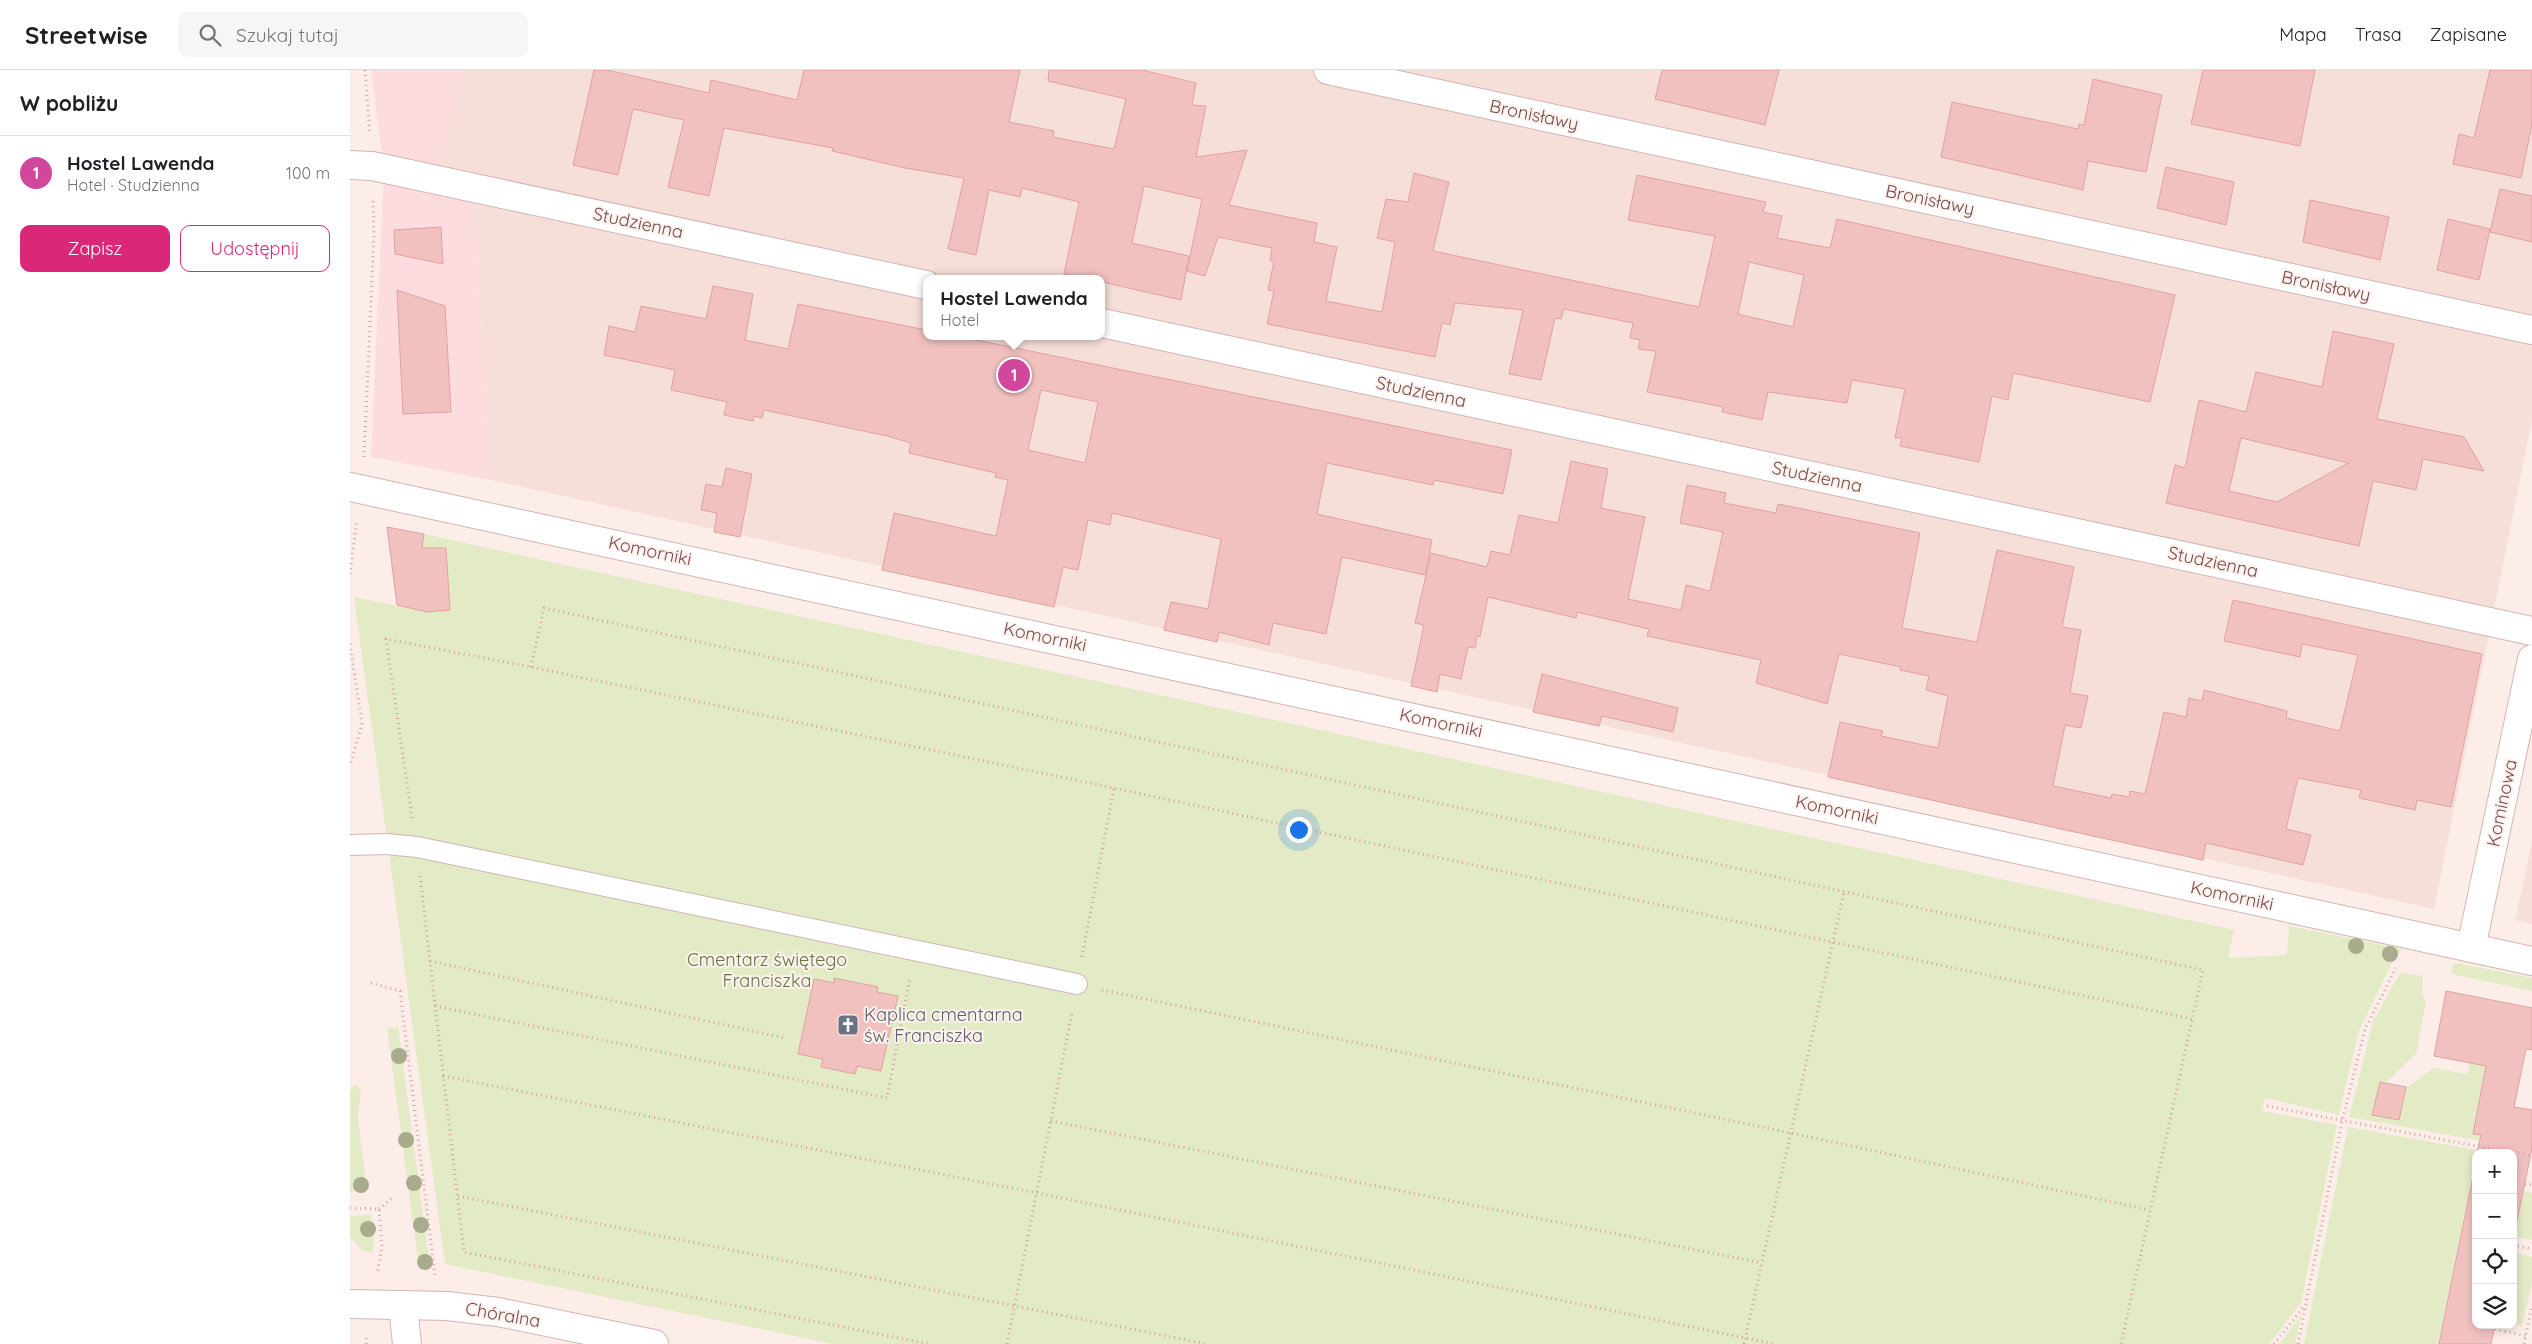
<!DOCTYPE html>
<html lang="pl">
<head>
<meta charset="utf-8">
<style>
	body { margin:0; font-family:Quicksand,sans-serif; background:#f6f6f6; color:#202124 }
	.controls { position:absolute; right:15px; bottom:15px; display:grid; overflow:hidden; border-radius:10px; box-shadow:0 2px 8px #0003 }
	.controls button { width:45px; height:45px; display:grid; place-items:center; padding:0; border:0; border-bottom:1px solid #e0e0e0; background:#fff; color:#202124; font:25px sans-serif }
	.you { position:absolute; left:948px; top:759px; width:18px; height:18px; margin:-12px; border:4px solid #fff; border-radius:50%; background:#1a73e8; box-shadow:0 0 0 8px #1a73e833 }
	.badge { display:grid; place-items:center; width:32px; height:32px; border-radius:50%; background:#db2777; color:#fff; font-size:16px; font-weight:700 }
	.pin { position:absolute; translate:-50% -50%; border:2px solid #fff; box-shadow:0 1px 5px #0006 }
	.popup { position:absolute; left:573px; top:205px; width:182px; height:65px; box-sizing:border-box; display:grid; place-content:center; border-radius:10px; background:#fff; filter:drop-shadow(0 1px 4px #0005); font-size:16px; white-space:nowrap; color:#757577 }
	.popup b { font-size:19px; color:#202124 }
	.popup::after { content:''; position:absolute; left:50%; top:100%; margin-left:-10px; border:10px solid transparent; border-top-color:#fff }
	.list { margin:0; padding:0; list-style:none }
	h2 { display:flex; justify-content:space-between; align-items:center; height:65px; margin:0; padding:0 20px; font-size:21px }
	h2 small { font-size:16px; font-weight:400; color:#757577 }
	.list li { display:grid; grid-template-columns:32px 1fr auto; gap:15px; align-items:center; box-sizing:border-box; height:75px; padding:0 20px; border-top:1px solid #e0e0e0 }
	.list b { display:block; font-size:19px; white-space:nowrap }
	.list p { margin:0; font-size:16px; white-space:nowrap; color:#757577 }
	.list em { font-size:16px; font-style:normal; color:#757577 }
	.actions { display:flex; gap:10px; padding:15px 20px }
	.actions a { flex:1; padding:11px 0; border:1px solid #db2777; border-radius:10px; text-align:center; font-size:18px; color:#db2777 }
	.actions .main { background:#db2777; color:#fff }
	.icon { flex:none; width:28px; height:28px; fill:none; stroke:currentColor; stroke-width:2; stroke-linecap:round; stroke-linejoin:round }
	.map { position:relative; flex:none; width:2182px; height:1274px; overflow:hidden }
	header { display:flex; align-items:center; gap:30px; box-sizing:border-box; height:70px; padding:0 25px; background:#fff; border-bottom:1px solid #e0e0e0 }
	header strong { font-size:24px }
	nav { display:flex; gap:28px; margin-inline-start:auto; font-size:18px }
	.search { width:350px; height:45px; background:#f6f6f6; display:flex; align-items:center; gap:12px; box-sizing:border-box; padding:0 18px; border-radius:10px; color:#757577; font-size:19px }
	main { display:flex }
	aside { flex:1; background:#fff }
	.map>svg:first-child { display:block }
	.residential { fill:#f6dfd9; fill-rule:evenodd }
	.commercial { fill:#fcdcde }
	.green { fill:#e2eac6 }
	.building { fill:#f1c1c0; stroke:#e3a1a1; fill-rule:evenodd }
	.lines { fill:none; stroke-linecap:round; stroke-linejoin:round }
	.lane-casing { stroke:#d3b5b3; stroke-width:22 }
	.street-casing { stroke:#d3b5b3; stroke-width:30 }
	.path { stroke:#d6a3a3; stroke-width:3; stroke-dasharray:1 4; stroke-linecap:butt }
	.lane { stroke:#fff; stroke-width:20 }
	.street { stroke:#fff; stroke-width:28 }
	.tree { fill:#a8ab8c }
	.labels { text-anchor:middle; stroke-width:4; stroke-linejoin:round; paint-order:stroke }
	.street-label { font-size:18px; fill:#764c4d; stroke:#fff2ee }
	.park-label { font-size:18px; fill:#647541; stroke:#fff2ee }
	.worship-label { font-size:18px; fill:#5b616d; stroke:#fff2ee; text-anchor:start }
</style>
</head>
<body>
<header>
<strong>Streetwise</strong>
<div class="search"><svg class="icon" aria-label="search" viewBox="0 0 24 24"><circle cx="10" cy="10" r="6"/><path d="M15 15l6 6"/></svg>Szukaj tutaj</div>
<nav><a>Mapa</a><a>Trasa</a><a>Zapisane</a></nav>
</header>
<main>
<aside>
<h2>W pobliżu<small></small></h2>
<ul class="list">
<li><span class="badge" style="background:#d1479c">1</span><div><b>Hostel Lawenda</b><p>Hotel · Studzienna</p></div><em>100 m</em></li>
</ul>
<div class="actions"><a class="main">Zapisz</a><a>Udostępnij</a></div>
</aside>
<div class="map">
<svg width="2182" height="1274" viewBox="0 0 2182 1274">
	<rect width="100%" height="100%" fill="#fcede8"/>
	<g class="residential">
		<path d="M114 0H2182V350L2084 839 141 410 123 118 86 110ZM576 209H752V266H576Z"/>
		<path d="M2182 771V854L2165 850Z"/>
	</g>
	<path class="commercial" d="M21 0H114L86 110 123 118 141 410 21 387 34 99Z"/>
	<g class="green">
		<path d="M74 464 1884 860 1878 888 1937 885 1939 856 2052 879 2042 893 2008 963 1989 1045 1915 1028 1912 1041 1987 1055 1951 1233 1919 1274H483L95 1194 4 527 78 542 72 478Z"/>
		<path d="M2107 893 2182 908V921L2101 904 2103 895Z"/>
		<path d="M2050 903 2073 906 2072 923 2076 932 2066 984 2035 1013 2031 1011 2022 1044 2083 998 2117 1004 2123 981 2138 984 2123 1063 2182 1075V1080L1999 1047 2023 951Z"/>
		<path d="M48 957 80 1197 68 1191 37 958Z"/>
		<path d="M5 1014 11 1020 8 1047 17 1121 0 1122V1021Z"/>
		<path d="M1998 1057 2143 1083H2126L2089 1274H1954Z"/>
		<path d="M2173 1121 2182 1123V1170L2164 1166Z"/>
		<path d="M21 1145 24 1169 22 1183 12 1180 0 1167V1146Z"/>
		<path d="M2163 1182 2182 1187V1213L2172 1256 2163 1254Z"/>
		<path d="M1951 1245 1945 1274H1929Z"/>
	</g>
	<g class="building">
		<path d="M244 0H257L359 23 361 10 447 30 454 0H670L659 52 704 61 703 67 764 79 776 29 698 11 699 0H792L846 13 842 35 856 36 846 87 897 80 879 135 967 153 964 172 987 177 976 231 1032 242 1045 172 1027 168 1036 129 1058 132 1064 103 1099 112 1083 181 1349 237 1365 166 1278 150 1287 105 1416 132 1413 142 1432 146 1427 168 1480 178 1487 149 1825 225 1800 332 1663 303 1658 330 1642 326 1629 392 1550 376 1552 368H1545L1555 319 1502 310 1497 333 1418 322 1412 350 1372 342 1373 337 1297 322 1306 281 1288 279 1290 270 1280 268 1283 253 1214 239 1211 249 1205 248 1191 310 1159 304 1173 240 1105 233 1100 255 1092 253 1085 287 917 254 924 221 918 220 924 191H920L922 178 868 167 855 206 837 201 852 129 794 116 782 173 839 186 831 230 752 212V209H736L714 204 729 132 672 118 670 127 639 120 626 185 598 179 614 108 555 98 482 81 483 78 374 58 359 126 318 117 334 50 283 39 268 105 223 95ZM1399 192 1454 205 1443 257 1388 244Z"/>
		<path d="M1312 0H1429L1415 55 1305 29Z"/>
		<path d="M1853 0H1965L1950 76 1841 54Z"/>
		<path d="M2140 0H2182V54L2171 108 2103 94 2109 64 2124 68Z"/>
		<path d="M1743 9 1812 25 1796 102 1738 91 1733 120 1591 87 1602 32 1728 59 1729 54 1734 55Z"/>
		<path d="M1816 97 1884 112 1876 155 1807 138Z"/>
		<path d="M2150 119 2182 126V172L2140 162Z"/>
		<path d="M1960 130 2039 147 2030 190 1953 172Z"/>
		<path d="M2098 149 2140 159 2129 210 2087 200Z"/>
		<path d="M91 157 93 194 45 184 44 160Z"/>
		<path d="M363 216 403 224 395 270 438 279 448 234 576 260V266H607L1162 380 1153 424 1084 410 1083 415 977 393 967 444 1082 470 1075 505 992 487 976 564 923 553 919 575 869 562 867 572 814 560 821 532 858 539 871 469 762 443 760 455 738 450 728 500 713 497 704 537 532 500 544 443 646 466 658 410 645 407 646 403 559 383 561 373 537 366 414 340 412 348 404 346 403 351 374 345 377 332 321 320 325 300 254 285 259 256 285 262 291 236 356 249ZM691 320 748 332 735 393 678 380Z"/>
		<path d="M47 220 95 236 101 342 53 344Z"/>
		<path d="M1983 261 2044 274 2027 349 2114 367 2134 401 2073 389 2066 420 2023 411 2009 476 1816 433 1825 395 1835 398 1849 330 1896 342 1906 302 1972 317ZM1891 368 1998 393 1927 432 1879 421Z"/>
		<path d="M1221 391 1258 399 1251 438 1295 447 1278 529 1331 540 1336 515 1360 521 1373 462 1330 453 1337 415 1376 423 1374 433 1426 443 1428 434 1570 463 1552 558 1627 572 1647 480 1724 497 1712 557 1731 560 1720 623 1738 626 1731 658 1715 655 1703 716 1761 728 1762 724 1779 727 1780 721 1795 724 1814 642 1836 647 1839 628 1852 631 1854 620 1937 641 1936 648 1990 661 2008 585 1952 574 1950 587 1874 571 1883 530 2132 584 2101 737 2067 730 2065 740 2009 728 2011 720 1948 708 1936 759 1961 765 1953 795 1856 773 1853 790 1711 759 1478 707 1490 652 1533 661 1531 666 1588 678 1598 626 1576 620 1579 606 1550 600 1551 597 1489 584 1477 634 1406 613 1411 590 1297 566 1299 559 1227 542 1226 548 1138 527 1130 567 1127 566 1125 578 1118 577 1111 609 1090 604 1087 622 1061 616 1074 555 1065 553 1081 483 1137 497 1141 481 1160 485 1169 445 1208 453Z"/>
		<path d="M376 398 402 404 390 467 364 462 367 443 351 440 356 414 372 417Z"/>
		<path d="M37 457 74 464 72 478H96L100 540 78 542 47 535Z"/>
		<path d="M1192 604 1328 638 1323 662 1252 646 1249 656 1183 642Z"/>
		<path d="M484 908 528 917 527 922 548 926 531 1001 507 996 505 1004 471 997 473 989 448 984 464 909 484 913Z"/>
		<path d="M2096 921 2182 938V980L2176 979 2164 1037 2182 1040V1078L2163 1170V1083H2127L2131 1065 2123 1064 2136 996 2084 986Z"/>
		<path d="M2030 1012 2056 1017 2049 1050 2022 1045Z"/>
		<path d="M2126 1091V1255H2145L2141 1274H2089Z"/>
	</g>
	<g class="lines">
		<g class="lane-casing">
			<path id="lane" d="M0 775 37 774 67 777 727 914"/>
		</g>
		<g class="street-casing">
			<g id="street">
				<path d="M978 0 2182 260"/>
				<path d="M0 95 22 96 576 215"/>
				<path d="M752 253 2182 561"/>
				<path d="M0 417 2182 891"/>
				<path d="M2121 878 2182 589"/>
				<path d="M0 1234 97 1236 148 1242 304 1274"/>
				<path d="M53 1236 57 1274"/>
			</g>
		</g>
		<g class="path">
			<path d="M15 0 20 65"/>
			<path d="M14 387 24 164 23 128"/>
			<path d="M0 504 7 450"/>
			<path d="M0 574 12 654 0 696"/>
			<path d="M181 597 194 538 1853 900 1771 1274"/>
			<path d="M62 748 36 569 181 597 764 718 1842 949"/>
			<path d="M70 806 114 1182 579 1274"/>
			<path d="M732 887 764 718"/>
			<path d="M80 891 435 968"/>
			<path d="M21 913 50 921 85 1205"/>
			<path d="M752 920 1441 1063 1799 1140"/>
			<path d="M85 936 537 1028 560 907"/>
			<path d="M93 1006 687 1123 1425 1274"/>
			<path d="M1917 1036 2163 1083"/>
			<path d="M701 1051 1412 1193"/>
			<path d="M2163 1083 2182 1086"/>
			<path d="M2175 1114 2182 1115"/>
			<path d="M108 1126 857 1274"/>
			<path d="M0 1138 29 1139 32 1177 27 1204"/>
			<path d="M29 1139 43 1127"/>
			<path d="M2163 1175 2182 1179"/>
			<path d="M2145 1259 2176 1266"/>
			<path d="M16 1274 17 1265"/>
			<path d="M657 1274 722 942"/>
			<path d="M1394 1274 1494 822"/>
			<path d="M1924 1274 1955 1235"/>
			<path d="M1948 1274 1992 1052 2015 959 2046 898"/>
			<path d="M2174 1274 2182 1235"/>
		</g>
		<use href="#lane" class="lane"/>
		<use href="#street" class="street"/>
	</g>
	<g class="tree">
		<circle cx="2006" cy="876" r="8"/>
		<circle cx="2040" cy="884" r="8"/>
		<circle cx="49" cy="986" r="8"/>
		<circle cx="56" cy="1070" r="8"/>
		<circle cx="64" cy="1113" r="8"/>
		<circle cx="11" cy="1115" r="8"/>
		<circle cx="71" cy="1155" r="8"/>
		<circle cx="18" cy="1159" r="8"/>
		<circle cx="75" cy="1192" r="8"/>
	</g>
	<defs>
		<g id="church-square" transform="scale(1.125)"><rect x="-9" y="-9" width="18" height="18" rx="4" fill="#6b7280" stroke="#fff2ee"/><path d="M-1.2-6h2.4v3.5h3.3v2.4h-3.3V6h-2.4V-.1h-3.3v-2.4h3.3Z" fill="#fff"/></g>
	</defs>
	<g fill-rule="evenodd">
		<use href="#church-square" x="498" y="955"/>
	</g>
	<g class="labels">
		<g class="street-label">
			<text transform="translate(1184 45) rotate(12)" y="6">Bronisławy</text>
			<text transform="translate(1580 130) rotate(12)" y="6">Bronisławy</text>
			<text transform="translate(288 153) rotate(12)" y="6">Studzienna</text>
			<text transform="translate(1976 216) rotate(12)" y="6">Bronisławy</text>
			<text transform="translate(1071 322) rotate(12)" y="6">Studzienna</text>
			<text transform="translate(1467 407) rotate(12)" y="6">Studzienna</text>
			<text transform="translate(300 481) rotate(12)" y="6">Komorniki</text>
			<text transform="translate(1863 492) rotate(12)" y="6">Studzienna</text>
			<text transform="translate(695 567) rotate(12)" y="6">Komorniki</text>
			<text transform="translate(1091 653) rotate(12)" y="6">Komorniki</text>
			<text transform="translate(2152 733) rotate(-78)" y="6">Kominowa</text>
			<text transform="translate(1487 740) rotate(12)" y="6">Komorniki</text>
			<text transform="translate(1882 826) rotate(12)" y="6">Komorniki</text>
			<text transform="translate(153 1245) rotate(10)" y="6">Chóralna</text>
		</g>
		<g class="park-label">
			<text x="417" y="896">Cmentarz świętego<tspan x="417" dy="21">Franciszka</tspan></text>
		</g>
		<g class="worship-label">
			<text x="514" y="951">Kaplica cmentarna<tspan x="514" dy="21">św. Franciszka</tspan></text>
		</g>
	</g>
</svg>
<div class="controls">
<button>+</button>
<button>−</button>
<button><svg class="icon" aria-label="locate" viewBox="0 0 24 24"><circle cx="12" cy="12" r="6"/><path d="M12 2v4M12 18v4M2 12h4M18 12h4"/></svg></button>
<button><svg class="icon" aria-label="layers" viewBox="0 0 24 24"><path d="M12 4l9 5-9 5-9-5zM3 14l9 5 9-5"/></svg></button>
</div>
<div class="you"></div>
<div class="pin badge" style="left:664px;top:305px;background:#d1479c">1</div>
<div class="popup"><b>Hostel Lawenda</b>Hotel</div>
</div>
</main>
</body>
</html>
